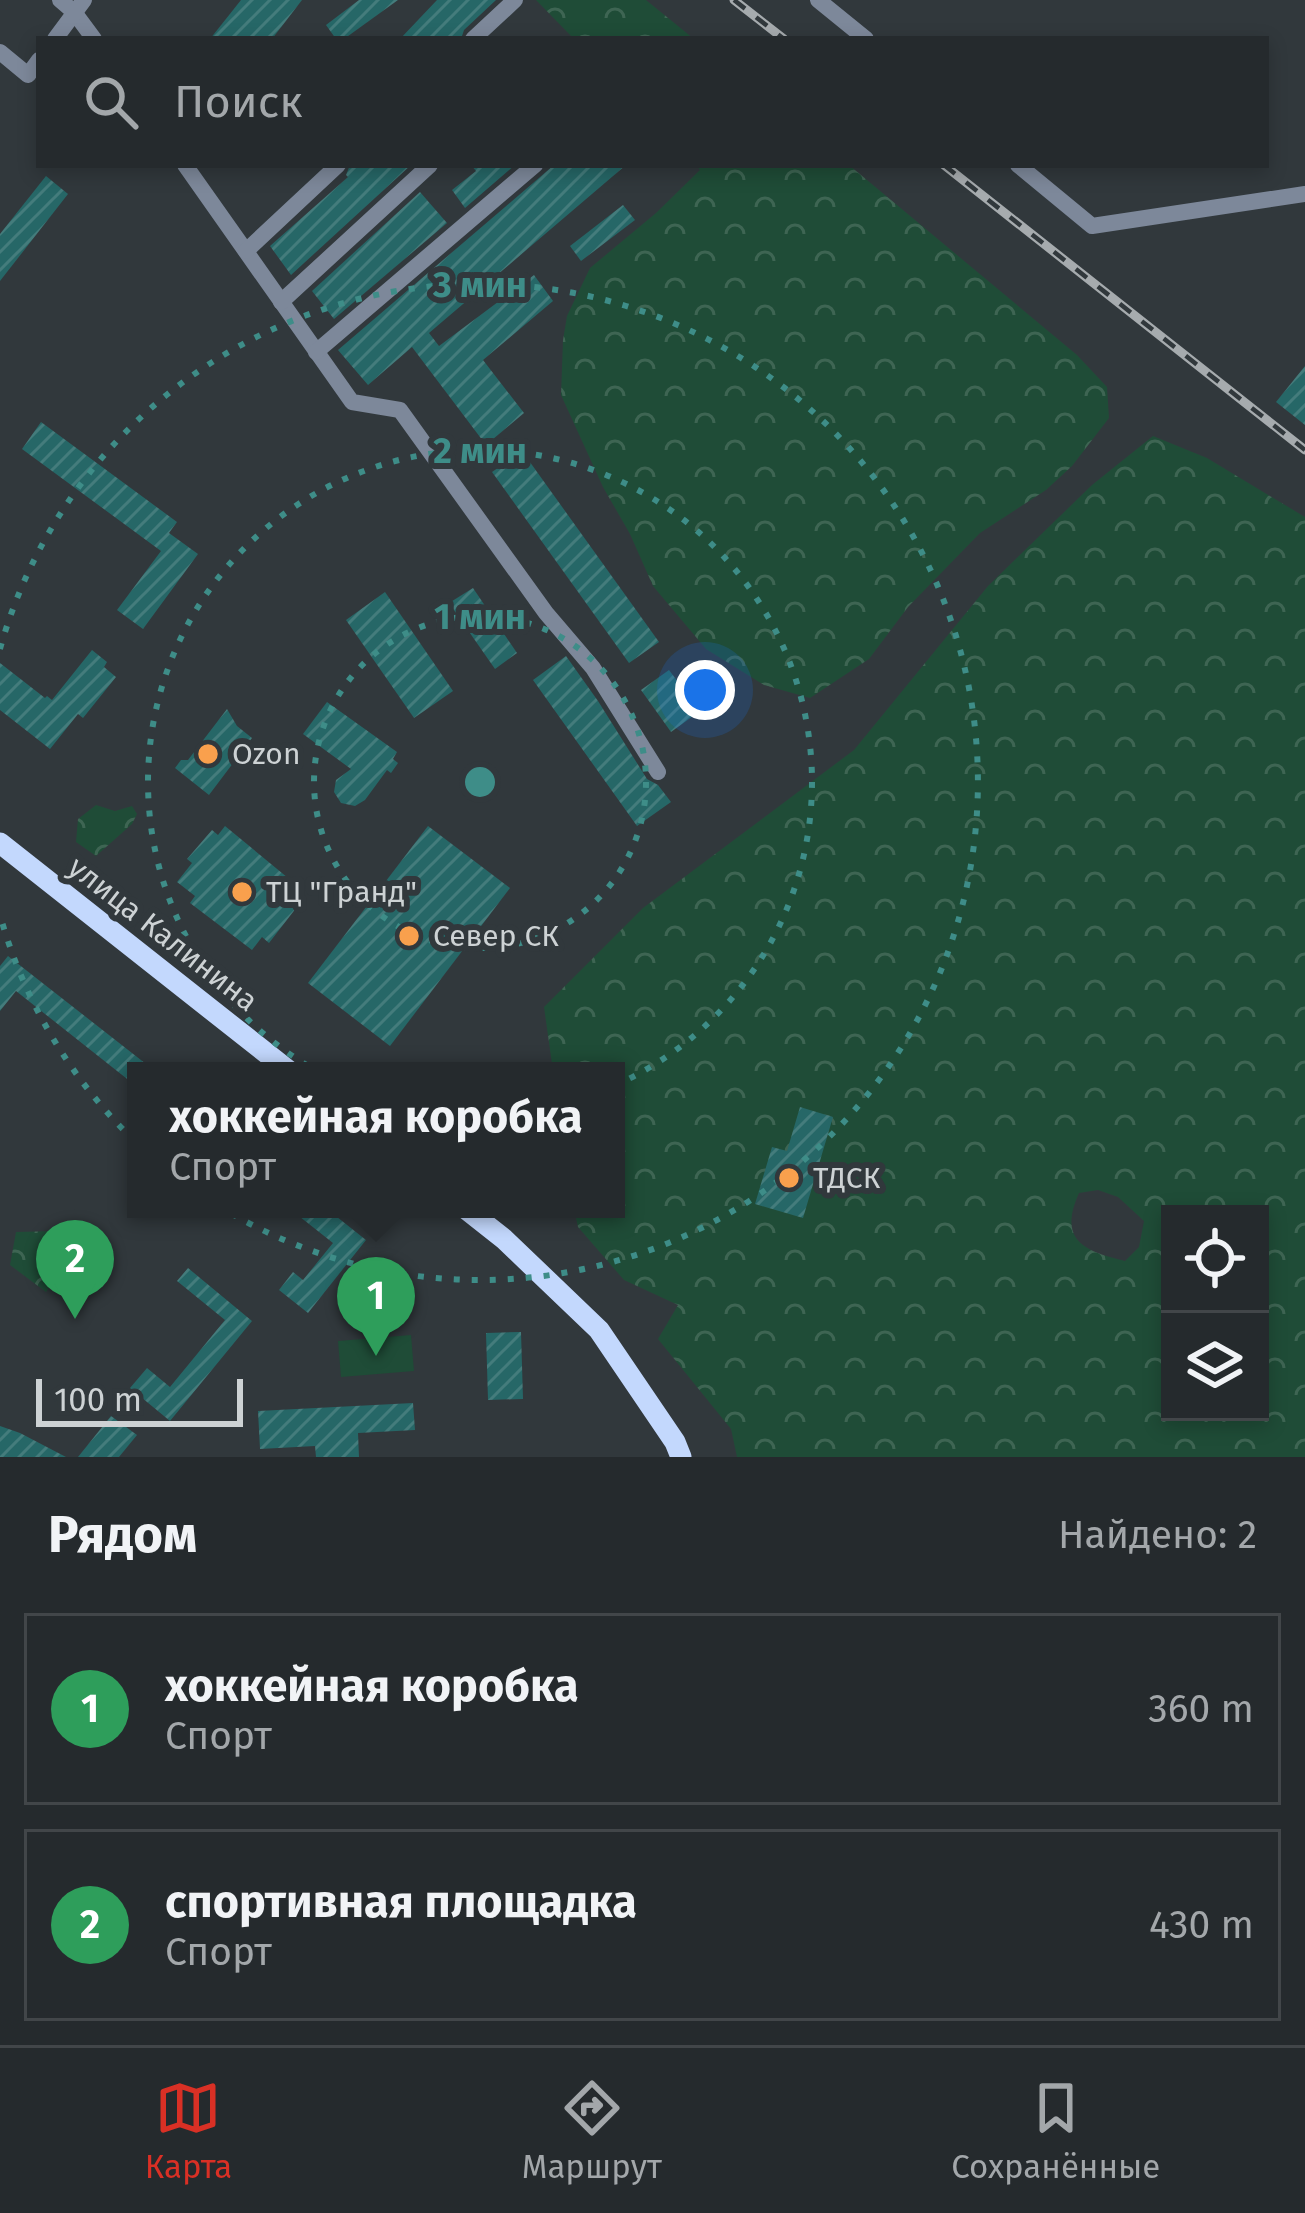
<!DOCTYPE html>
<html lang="ru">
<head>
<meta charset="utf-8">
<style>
	body { margin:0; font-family:"Fira Sans",sans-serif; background:#2d3235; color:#f1f3f6 }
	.controls { position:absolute; right:36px; bottom:36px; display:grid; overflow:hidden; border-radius:0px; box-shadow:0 6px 18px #0003 }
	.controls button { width:108px; height:108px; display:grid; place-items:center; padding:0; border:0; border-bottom:3px solid #424649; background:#252a2d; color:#f1f3f6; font:60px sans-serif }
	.scale { position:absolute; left:36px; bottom:30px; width:207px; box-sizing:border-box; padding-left:12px; border:6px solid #cdd2d4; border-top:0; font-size:33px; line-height:42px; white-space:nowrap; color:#cdd2d4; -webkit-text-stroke:9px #31383c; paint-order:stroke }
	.you { position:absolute; left:705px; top:690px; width:42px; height:42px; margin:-30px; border:9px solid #fff; border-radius:50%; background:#1a73e8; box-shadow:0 0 0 18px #1a73e833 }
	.badge { display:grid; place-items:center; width:78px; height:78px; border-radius:50%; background:#d93025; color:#fff; font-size:39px; font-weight:700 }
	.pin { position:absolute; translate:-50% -99px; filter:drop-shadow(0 3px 6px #0008) }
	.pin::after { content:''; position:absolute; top:63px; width:42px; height:36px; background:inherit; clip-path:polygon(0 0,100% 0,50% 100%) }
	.popup { position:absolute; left:127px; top:1062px; width:498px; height:156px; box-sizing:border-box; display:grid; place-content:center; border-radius:0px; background:#252a2d; filter:drop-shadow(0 3px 9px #0005); font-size:39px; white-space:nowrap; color:#a3a7aa }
	.popup b { font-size:45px; color:#f1f3f6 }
	.popup::after { content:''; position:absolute; left:50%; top:100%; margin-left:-24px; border:24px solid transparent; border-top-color:#252a2d }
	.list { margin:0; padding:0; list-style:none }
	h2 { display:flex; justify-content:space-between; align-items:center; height:156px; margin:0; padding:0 48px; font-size:51px }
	h2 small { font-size:39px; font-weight:400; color:#a3a7aa }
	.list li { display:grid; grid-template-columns:78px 1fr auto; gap:36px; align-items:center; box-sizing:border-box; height:192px; margin:0 24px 24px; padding:0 24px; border:3px solid #424649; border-radius:0px }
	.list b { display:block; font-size:45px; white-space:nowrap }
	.list p { margin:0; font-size:39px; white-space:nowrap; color:#a3a7aa }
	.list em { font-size:39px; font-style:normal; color:#a3a7aa }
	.icon { flex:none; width:66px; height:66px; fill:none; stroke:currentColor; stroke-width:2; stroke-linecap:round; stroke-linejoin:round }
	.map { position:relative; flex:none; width:1305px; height:1457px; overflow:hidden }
	.search { position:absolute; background:#252a2d; box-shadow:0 6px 18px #0003; left:36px; right:36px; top:36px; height:132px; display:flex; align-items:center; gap:30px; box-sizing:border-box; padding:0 42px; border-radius:0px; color:#a3a7aa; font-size:45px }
	.sheet { height:588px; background:#252a2d }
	nav { display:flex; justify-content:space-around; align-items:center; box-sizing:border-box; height:168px; border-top:3px solid #424649; background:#252a2d; font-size:33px; color:#a3a7aa }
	nav a { display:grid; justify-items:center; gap:6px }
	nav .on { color:#d93025 }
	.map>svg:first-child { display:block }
	.grass { fill:#1f4c37 }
	.forest { fill:url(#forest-crowns); fill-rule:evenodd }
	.building { fill:url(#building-hatch) }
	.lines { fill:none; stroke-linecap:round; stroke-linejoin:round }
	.minor { stroke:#7d889a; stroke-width:16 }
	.major { stroke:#c3d8fd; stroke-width:21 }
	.rail-casing { stroke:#a6abae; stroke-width:9 }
	.rail { stroke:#31383c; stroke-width:4.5; stroke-dasharray:14; stroke-linecap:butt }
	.ring { fill:none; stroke:#3e8d88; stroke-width:6; stroke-dasharray:6 12 }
	.poi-dot { fill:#f9a04d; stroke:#31383c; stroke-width:4.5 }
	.labels { text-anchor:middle; stroke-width:12; stroke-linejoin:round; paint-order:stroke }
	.poi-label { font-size:30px; fill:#cdd2d4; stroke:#31383c; text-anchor:start }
	.street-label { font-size:30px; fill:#cdd2d4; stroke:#31383c }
	.centre { fill:#3e8d88; stroke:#31383c; stroke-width:6 }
	.ring-label { font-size:36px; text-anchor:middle; font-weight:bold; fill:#3e8d88; stroke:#31383c; stroke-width:12; stroke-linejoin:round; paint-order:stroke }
</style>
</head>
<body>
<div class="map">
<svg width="1305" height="1457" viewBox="0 0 1305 1457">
	<defs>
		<pattern id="forest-crowns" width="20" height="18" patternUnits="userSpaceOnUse" patternTransform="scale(3)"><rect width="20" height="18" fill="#1f4c37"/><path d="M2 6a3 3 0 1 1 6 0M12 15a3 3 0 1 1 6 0" fill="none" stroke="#3e6553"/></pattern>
		<pattern id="building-hatch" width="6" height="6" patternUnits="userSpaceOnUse" patternTransform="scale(3)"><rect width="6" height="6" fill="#266767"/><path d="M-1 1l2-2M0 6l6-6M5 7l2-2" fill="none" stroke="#447c7c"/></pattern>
	</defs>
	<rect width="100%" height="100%" fill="#31383c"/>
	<path class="grass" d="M411 1335 414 1371 341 1377 338 1341Z"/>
	<g class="forest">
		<path d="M536 0H646L694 39H574Z"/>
		<path d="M696 165H849L1077 355 1107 387 1109 418 1072 466 1046 490 980 533 908 607 869 659 810 698 764 685 706 649 653 586 630 534 603 487 561 395 563 340 567 316 590 268 656 213 700 170Z"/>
		<path d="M1153 436 1207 458 1305 517V1457H737L731 1429 658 1339 678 1305 624 1280 578 1227 574 1209H616V1071H553L544 1007 643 908 854 750 988 586 1092 485ZM1098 1190 1118 1197 1144 1221 1139 1247 1125 1261C1083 1251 1058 1240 1079 1193ZM1170 1214H1260V1412H1170Z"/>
		<path d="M96 805 115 811 132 806 137 814 132 824 96 856 76 842 78 819Z"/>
		<path d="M56 1231 68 1262 46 1292 10 1265 16 1232Z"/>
	</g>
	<g class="building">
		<path d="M241 0H302L272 39H210Z"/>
		<path d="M359 0H398L344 39H336L326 25Z"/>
		<path d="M437 0H496L464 30 461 39H400Z"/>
		<path d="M350 165H411L291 275 270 246 348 177 346 175Z"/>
		<path d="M471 165H515L465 208 452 190 476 171Z"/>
		<path d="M554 165H626L429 333 439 346 534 275 553 301 483 360 524 413 486 445 412 347 368 385 338 350Z"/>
		<path d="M46 176 68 194 0 281V234Z"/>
		<path d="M420 192 447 223 334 319 312 291Z"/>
		<path d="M623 205 635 220 581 261 570 246Z"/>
		<path d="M1305 366V425L1276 402Z"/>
		<path d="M41 422 177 522 169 533 198 554 143 629 117 610 161 551 22 449Z"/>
		<path d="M522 451 659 642 629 663 492 472Z"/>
		<path d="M473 588 517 653 495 669 449 603Z"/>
		<path d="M385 592 453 691 414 718 346 620Z"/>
		<path d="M92 650 107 662 104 667 116 677 83 718 78 714 50 749 0 710V663L45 698 47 696 52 700Z"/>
		<path d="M566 656 598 701 647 779 658 785 671 802 637 826 533 680Z"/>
		<path d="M669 670 700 711 671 732 641 690Z"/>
		<path d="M327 702 397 752 393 759 398 763 391 773 387 770 365 800 355 806 341 803 334 792 336 780 351 769 303 734Z"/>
		<path d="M227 709 237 726 252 738 209 795 175 768 181 760H188Z"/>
		<path d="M225 826 299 887 292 896 300 903 269 943 262 937 252 950 190 903 195 896 177 882 192 863 187 859 212 830 218 835Z"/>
		<path d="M428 826 510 888 390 1046 308 983Z"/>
		<path d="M8 956 155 1071H136V1086L16 991 0 1011V966Z"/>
		<path d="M800 1107 833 1117 803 1218 755 1204 772 1147 787 1151Z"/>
		<path d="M290 1209H327L366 1240 308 1313 279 1290 293 1272 303 1280 333 1243Z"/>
		<path d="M188 1268 252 1321 170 1421 130 1388 147 1368 170 1387 225 1320 177 1281Z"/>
		<path d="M521 1332 523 1399 488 1400 486 1333Z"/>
		<path d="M413 1403 415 1430 358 1433 359 1457H316L315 1446 260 1449 258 1411Z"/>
		<path d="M111 1416 137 1435 119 1457H78Z"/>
		<path d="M0 1426 20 1433 66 1457H0Z"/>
	</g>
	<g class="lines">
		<g class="minor">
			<path d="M60 0 74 12 94 39"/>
			<path d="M818 0 866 39"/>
			<path d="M55 39 84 0"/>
			<path d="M473 39 515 0"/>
			<path d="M0 52 28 75 39 60"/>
			<path d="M185 165 352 402 400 410 546 613 593 668 658 772"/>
			<path d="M1018 165 1092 226 1305 194"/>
			<path d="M246 251 338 165"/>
			<path d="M281 302 430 165"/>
			<path d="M316 352 535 165"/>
		</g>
		<g class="major">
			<path d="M0 843 289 1071"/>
			<path d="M466 1209 504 1239 599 1330 675 1442 681 1457"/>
		</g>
		<g class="rail-casing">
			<g id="rail">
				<path d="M734 0 784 39"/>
				<path d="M944 165 1305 450"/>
			</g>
		</g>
		<use href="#rail" class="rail"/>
	</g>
	<g class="ring">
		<circle cx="480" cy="782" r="166"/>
		<circle cx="480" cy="782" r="332"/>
		<path d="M0 649A498 498 0 1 1 0 915"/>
	</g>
	<g class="poi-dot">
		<circle cx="208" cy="754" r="12"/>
		<circle cx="242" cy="892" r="12"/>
		<circle cx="409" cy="936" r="12"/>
		<circle cx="789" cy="1178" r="12"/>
	</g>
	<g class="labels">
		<g class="poi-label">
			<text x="232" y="764">Ozon</text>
			<text x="266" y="902">ТЦ "Гранд"</text>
			<text x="433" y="946">Север СК</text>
			<text x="813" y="1188">ТДСК</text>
		</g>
		<g class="street-label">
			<text transform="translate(163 934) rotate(38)" y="10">улица Калинина</text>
		</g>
	</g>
	<circle cx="480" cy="782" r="18" class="centre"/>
	<g class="ring-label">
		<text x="480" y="297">3 мин</text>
		<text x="480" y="463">2 мин</text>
		<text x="480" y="629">1 мин</text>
	</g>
</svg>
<div class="controls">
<button><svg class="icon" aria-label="locate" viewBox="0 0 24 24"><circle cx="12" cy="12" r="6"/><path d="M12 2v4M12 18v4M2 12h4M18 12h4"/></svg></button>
<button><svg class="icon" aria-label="layers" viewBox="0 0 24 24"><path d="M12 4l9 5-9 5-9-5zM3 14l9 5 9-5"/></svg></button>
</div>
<div class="scale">100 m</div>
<div class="you"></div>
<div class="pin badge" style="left:376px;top:1356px;background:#2e9e5b">1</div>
<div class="popup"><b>хоккейная коробка</b>Спорт</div>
<div class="pin badge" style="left:75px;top:1319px;background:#2e9e5b">2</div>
<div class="search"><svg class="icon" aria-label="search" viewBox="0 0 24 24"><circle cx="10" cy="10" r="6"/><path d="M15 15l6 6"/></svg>Поиск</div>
</div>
<section class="sheet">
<h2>Рядом<small>Найдено: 2</small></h2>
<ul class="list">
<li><span class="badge" style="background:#2e9e5b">1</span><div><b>хоккейная коробка</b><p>Спорт</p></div><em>360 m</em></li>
<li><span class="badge" style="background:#2e9e5b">2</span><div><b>спортивная площадка</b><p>Спорт</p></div><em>430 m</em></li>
</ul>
</section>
<nav>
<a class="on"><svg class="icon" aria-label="map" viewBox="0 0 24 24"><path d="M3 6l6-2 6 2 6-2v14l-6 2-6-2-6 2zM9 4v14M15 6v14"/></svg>Карта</a>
<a><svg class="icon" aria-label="directions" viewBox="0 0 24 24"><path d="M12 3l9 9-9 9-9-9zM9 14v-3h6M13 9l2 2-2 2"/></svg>Маршрут</a>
<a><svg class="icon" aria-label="saved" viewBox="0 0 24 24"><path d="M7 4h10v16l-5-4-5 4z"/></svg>Сохранённые</a>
</nav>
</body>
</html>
